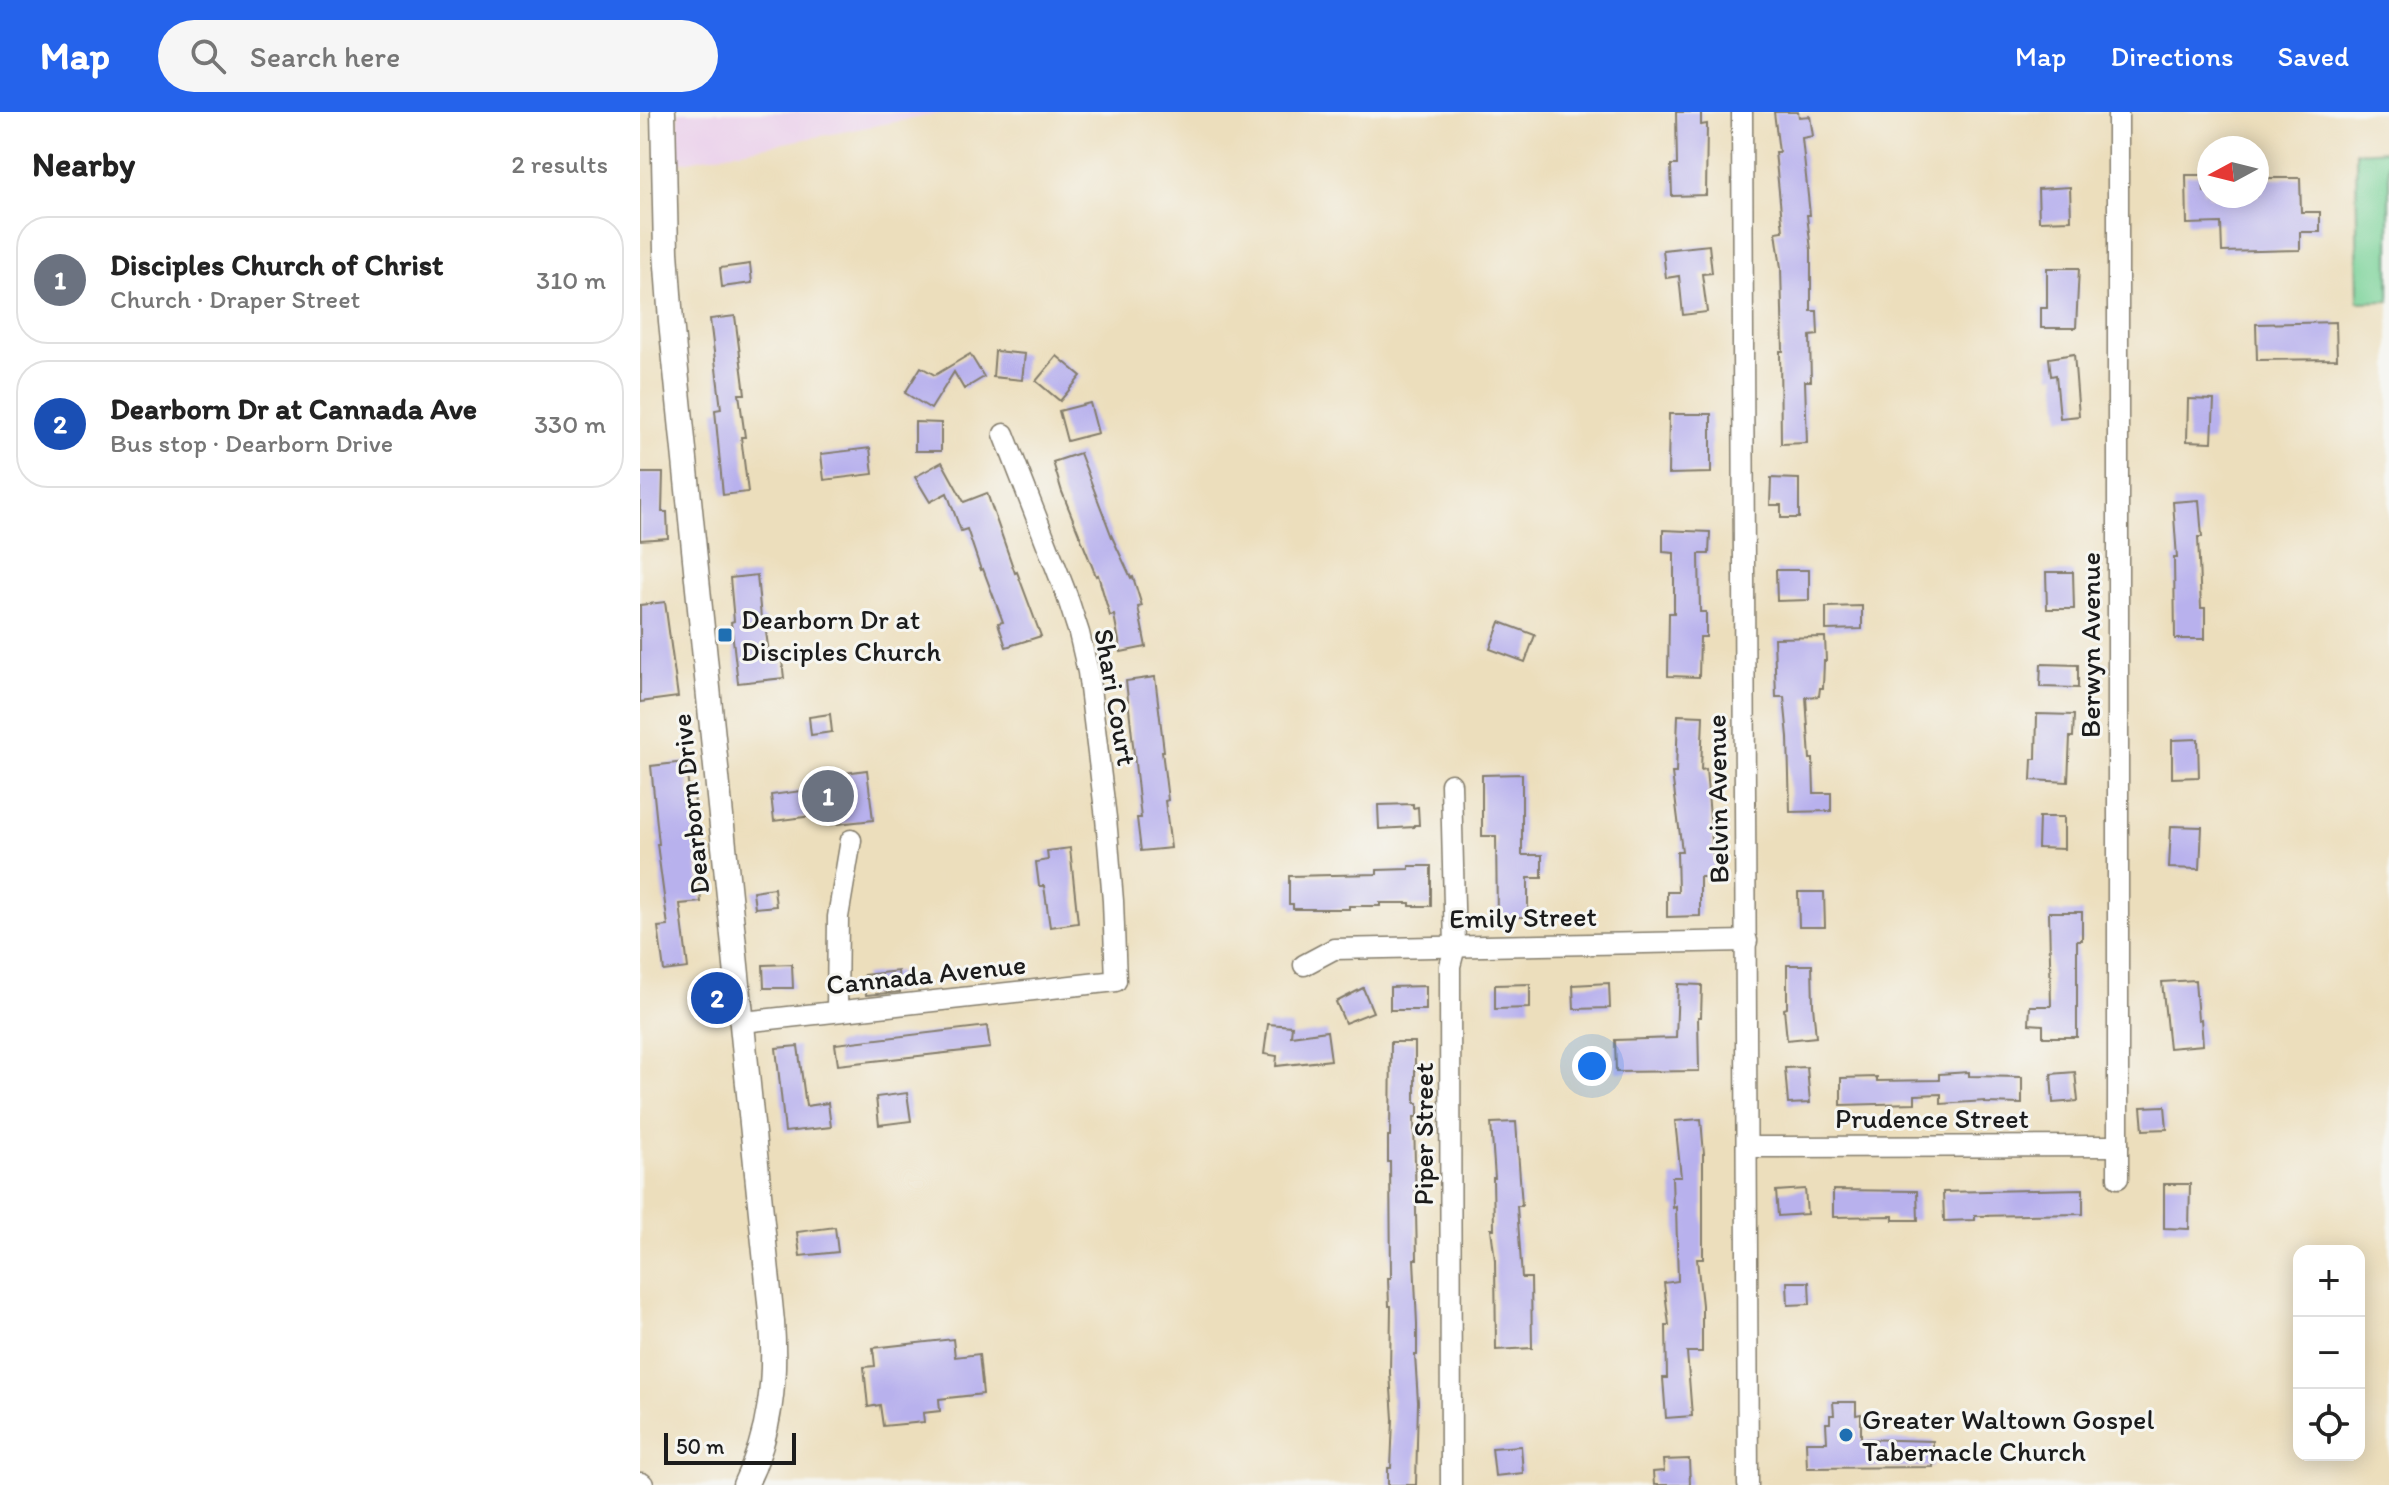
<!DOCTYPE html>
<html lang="en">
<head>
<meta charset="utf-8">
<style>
	body { margin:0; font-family:Itim,sans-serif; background:#f6f6f6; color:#222 }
	.controls { position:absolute; right:24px; bottom:24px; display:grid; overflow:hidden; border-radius:16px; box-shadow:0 4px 20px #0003 }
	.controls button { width:72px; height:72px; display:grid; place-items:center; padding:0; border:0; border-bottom:2px solid #e0e0e0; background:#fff; color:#222; font:40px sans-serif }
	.compass { position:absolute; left:1557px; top:24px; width:72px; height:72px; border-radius:50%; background:#fff; box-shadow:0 4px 20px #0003; rotate:263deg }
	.scale { position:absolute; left:24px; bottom:20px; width:132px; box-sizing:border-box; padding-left:8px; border:4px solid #1c1c1c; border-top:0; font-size:22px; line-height:28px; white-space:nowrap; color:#1c1c1c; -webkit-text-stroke:6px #f6f6f2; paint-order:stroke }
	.you { position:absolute; left:952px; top:954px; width:28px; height:28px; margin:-20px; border:6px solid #fff; border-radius:50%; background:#1a73e8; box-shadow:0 0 0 12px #1a73e833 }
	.badge { display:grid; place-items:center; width:52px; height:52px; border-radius:50%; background:#2563eb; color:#fff; font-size:26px; font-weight:700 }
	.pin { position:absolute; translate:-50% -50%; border:4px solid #fff; box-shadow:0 2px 8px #0006 }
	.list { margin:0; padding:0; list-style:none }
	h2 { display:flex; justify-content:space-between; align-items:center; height:104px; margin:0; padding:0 32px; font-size:34px }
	h2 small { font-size:26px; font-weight:400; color:#767676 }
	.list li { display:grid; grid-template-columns:52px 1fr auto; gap:24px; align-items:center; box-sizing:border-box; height:128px; margin:0 16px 16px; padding:0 16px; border:2px solid #e0e0e0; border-radius:32px }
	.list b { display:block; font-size:30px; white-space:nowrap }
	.list p { margin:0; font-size:26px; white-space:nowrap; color:#767676 }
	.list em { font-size:26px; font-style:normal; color:#767676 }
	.icon { flex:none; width:44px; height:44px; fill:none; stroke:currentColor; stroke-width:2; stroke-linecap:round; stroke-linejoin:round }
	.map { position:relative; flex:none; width:1749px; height:1373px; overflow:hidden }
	header { display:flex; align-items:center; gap:48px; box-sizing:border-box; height:112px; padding:0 40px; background:#2563eb; color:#fff }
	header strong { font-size:38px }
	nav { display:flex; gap:44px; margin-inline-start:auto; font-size:28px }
	.search { width:560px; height:72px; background:#f6f6f6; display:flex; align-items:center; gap:20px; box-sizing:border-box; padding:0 28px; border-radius:44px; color:#767676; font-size:30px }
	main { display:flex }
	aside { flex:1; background:#fff }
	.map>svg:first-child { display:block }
	.built { fill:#ebd1eb }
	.green { fill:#79d298; stroke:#4a775a; stroke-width:2 }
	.building { fill:#b8b1ed }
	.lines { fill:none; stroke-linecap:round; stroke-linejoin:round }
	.minor-casing { stroke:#847d6c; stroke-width:23 }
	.tertiary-casing { stroke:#847d6c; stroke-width:27 }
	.minor { stroke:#fff; stroke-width:20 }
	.tertiary { stroke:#fff; stroke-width:24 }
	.poi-dot { fill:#1f6fb2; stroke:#f6f6f2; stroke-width:3 }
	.labels { text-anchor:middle; stroke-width:6; stroke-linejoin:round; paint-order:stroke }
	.poi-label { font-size:28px; fill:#1c1c1c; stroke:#f6f6f2; text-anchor:start }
	.street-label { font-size:28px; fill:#1c1c1c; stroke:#f6f6f2 }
</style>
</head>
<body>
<header>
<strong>Map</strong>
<div class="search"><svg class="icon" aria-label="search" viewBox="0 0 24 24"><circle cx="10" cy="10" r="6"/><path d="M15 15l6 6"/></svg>Search here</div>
<nav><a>Map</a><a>Directions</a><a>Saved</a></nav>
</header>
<main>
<aside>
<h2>Nearby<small>2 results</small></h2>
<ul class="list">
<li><span class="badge" style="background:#6b7280">1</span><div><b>Disciples Church of Christ</b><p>Church · Draper Street</p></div><em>310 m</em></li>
<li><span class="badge" style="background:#1a4fb4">2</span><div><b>Dearborn Dr at Cannada Ave</b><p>Bus stop · Dearborn Drive</p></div><em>330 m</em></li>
</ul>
</aside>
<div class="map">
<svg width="1749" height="1373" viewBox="0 0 1749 1373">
	<rect width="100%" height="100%" fill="#f6f6f2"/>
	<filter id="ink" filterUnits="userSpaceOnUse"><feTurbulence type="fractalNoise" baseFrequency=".0125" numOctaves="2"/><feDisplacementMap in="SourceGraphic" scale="16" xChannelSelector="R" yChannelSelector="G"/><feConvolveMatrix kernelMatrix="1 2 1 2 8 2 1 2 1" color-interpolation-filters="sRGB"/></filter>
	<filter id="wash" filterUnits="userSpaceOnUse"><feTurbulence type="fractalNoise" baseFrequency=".006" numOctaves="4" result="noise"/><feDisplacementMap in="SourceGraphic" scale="32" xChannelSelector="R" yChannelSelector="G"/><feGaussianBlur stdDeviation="1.8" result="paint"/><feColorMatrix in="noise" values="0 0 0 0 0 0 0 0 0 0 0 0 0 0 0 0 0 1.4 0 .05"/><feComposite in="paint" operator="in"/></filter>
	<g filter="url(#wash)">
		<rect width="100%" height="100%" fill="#ecdebc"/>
		<path class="built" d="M39 0H308L37 51Z"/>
		<path class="green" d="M1749 38V189L1718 190 1716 40Z"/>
		<g id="blocks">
			<g class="building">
				<path d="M1036 0H1061V13L1067 12 1066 83 1032 84 1031 53H1037Z"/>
				<path d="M1134 0H1158L1159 5 1170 4 1173 24 1162 26 1170 103H1167L1171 138V199H1177L1178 223 1170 224 1171 269H1165L1167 331 1141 332 1140 239H1143L1141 156 1136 120 1143 119 1135 40H1139Z"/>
				<path d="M1546 63H1563L1564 80H1569V84H1617V66H1660L1661 100H1680V120H1660V138L1582 140 1581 111 1547 112Z"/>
				<path d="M1430 75 1431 108 1399 109 1398 77Z"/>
				<path d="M1069 133 1072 161 1062 162 1067 200 1043 203 1039 164 1026 166 1023 138Z"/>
				<path d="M110 152 112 171 82 175 80 156Z"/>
				<path d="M1407 156H1439L1436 216H1401V196H1407Z"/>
				<path d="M95 204 105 282H99L105 325H101L108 380 83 383 75 298 81 297 70 207Z"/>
				<path d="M1696 210 1697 247 1617 248 1616 212Z"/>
				<path d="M355 239 385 242 382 268 353 265Z"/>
				<path d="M330 242 344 265 324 277 314 260 291 297 265 281 281 255 295 263Z"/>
				<path d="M1434 242 1439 304 1420 306 1416 263 1411 264 1409 246Z"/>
				<path d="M417 244 441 264 420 289 396 269Z"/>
				<path d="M1548 287 1574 288 1572 330 1547 329Z"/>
				<path d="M450 291 458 321 427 329 419 299Z"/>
				<path d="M1029 302H1071V361L1028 362Z"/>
				<path d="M275 310 301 311V339H275Z"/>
				<path d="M230 336 233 362 184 368 181 342Z"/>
				<path d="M440 341 472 425 491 466 493 465 502 494 498 495 506 535 481 540 474 503 470 504 458 463 456 464 422 380 413 350Z"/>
				<path d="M302 350 324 390 347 381 375 461 377 460 401 524 366 535 358 511 363 510 343 457 341 458 327 417 321 419 307 381 290 390 275 365Z"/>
				<path d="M0 361H23L22 400H27L28 426 0 428Z"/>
				<path d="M1131 366 1159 367V406H1141V393H1130Z"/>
				<path d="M1559 388 1562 425H1558L1561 496H1565V527H1535L1534 446H1537L1533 390Z"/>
				<path d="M1023 418 1070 420 1069 442H1059L1060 500H1066V525H1060L1059 565 1028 564 1029 501H1034V441L1023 440Z"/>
				<path d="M1136 458H1169V488L1137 489Z"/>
				<path d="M1406 460H1433L1434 497H1407Z"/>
				<path d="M117 463 121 506H124L129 541 141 540 144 566 98 571 91 510 94 509 90 466Z"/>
				<path d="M25 490 38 585 0 590V493Z"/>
				<path d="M1222 494V517L1186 518V495Z"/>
				<path d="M860 510 895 523 885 550 850 537Z"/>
				<path d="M1185 525 1186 549H1184L1183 576H1180L1179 584 1166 585 1170 647H1173L1174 681H1191V699L1150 700 1148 625 1144 585H1136L1134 526Z"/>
				<path d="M1401 552 1438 553V576L1400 575Z"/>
				<path d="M515 565 524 639H522L528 688 525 689 531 736 501 739 497 706H501L486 569Z"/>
				<path d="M190 602 192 620 171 623 169 605Z"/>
				<path d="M1397 602 1434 603 1433 625H1430L1428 670 1391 668 1392 647H1396Z"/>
				<path d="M1038 603 1063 604 1061 658 1066 657 1075 765H1060V804L1027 805V780H1038L1037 739H1042L1032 661H1036Z"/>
				<path d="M1558 627 1559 665 1532 666V628Z"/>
				<path d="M45 650 50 684 54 683 57 707 53 708 61 790 40 792 48 856 24 859 18 815 28 814 17 732H19L11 654Z"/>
				<path d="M227 658 233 708 189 713 188 702 134 709 131 683 184 676 183 664Z"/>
				<path d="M882 662V743H902V766H888V805H857L856 724H842V663Z"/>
				<path d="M773 692V696L778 695 779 713H774V715L739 717 738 693Z"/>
				<path d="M1399 705H1424V737L1398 736Z"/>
				<path d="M1531 714 1562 715 1560 757 1529 756Z"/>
				<path d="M430 736 438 811 410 815 404 774H399L396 750 408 748 407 739Z"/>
				<path d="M769 754H791V794H770V791H740V794H709V797H653V792H649V764L737 762V758L769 757Z"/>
				<path d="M134 776 136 794 115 796 113 779Z"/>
				<path d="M1158 780H1184L1185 815H1159Z"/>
				<path d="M1409 800H1442V828H1437V925H1403V913L1389 912 1390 894H1411Z"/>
				<path d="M152 852 153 876H124L123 853Z"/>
				<path d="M1147 853H1172L1173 893 1176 925 1147 928 1144 897 1147 896Z"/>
				<path d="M258 859 260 880 226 883 224 863Z"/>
				<path d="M1555 868 1558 908 1561 907 1563 933 1529 936 1522 870Z"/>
				<path d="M969 871 970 896 934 897 933 873Z"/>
				<path d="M890 872V896L855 897V873Z"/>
				<path d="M1038 872 1062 873 1061 905H1058L1059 959 976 960 975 928 1036 926Z"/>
				<path d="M786 874V898H750V875Z"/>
				<path d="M723 876 733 900 705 911 696 890Z"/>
				<path d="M628 912 652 914 651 924 687 919 691 948 636 954 637 944 624 942Z"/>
				<path d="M347 914 350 936 198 953 195 932Z"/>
				<path d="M751 930H775V991H778V1005H774L777 1147H774L777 1212V1243H775L778 1290 776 1373H748V1356H751L753 1307 750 1261 751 1194H749L748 1166H751L750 1050H748V1024H750Z"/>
				<path d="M158 934 166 994 188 991 191 1015 145 1020 136 936Z"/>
				<path d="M1167 955 1170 991 1148 992 1145 956Z"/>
				<path d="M1329 960V964L1382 965V992L1345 991V989L1301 992V982L1275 983V991L1201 993V966L1237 965V969L1299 968V962Z"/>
				<path d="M1435 960 1438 989 1413 991 1411 962Z"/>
				<path d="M267 981 271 1009 239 1013 236 985Z"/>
				<path d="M1525 994 1527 1017 1503 1018 1501 995Z"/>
				<path d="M1061 1007 1064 1042H1063V1147H1057L1062 1193V1240H1047L1052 1304 1026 1306 1023 1266H1027L1026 1213H1029L1024 1171 1038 1169 1036 1095 1033 1096 1032 1065H1041L1035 1009Z"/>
				<path d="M876 1010 882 1094H877L882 1166H891L892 1236 856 1238 855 1148 851 1117H854L853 1066H855L851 1011Z"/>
				<path d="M1524 1072H1550L1549 1117 1524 1116Z"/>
				<path d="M1165 1077 1167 1102 1138 1104 1136 1079Z"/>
				<path d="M1443 1077V1102L1335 1104V1108L1304 1109 1303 1080Z"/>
				<path d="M1193 1078 1277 1079 1278 1108H1253V1104L1193 1105Z"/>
				<path d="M195 1115 198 1140 160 1144 157 1120Z"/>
				<path d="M1147 1170H1169L1170 1192 1148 1193Z"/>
				<path d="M313 1227 315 1245 339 1242 343 1282 299 1287 300 1299 283 1301 284 1310 243 1314 240 1293 228 1295 224 1255 235 1254 233 1236Z"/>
				<path d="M1193 1290H1216V1303L1221 1302V1327L1293 1329V1355L1167 1356 1166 1330H1187L1186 1311H1190V1303H1194Z"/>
				<path d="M881 1334 883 1361 855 1364 852 1336Z"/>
				<path d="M1049 1347 1050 1373H1014L1013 1360 1024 1359 1023 1348Z"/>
			</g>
		</g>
	</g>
	<g filter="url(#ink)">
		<use href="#blocks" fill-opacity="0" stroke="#847d6c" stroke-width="2"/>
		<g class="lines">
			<g class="minor-casing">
				<g id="minor">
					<path d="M1102 0 1108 1373"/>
					<path d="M1478 0V1066"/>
					<path d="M811 672 815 835 810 854 811 1373"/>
					<path d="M664 853 694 837 1107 829"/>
					<path d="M197 899 198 805 211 728"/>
					<path d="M103 910 476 869 473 789 466 706 448 560 439 521 427 484 364 322"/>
					<path d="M1107 1035 1478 1034"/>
				</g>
			</g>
			<g class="tertiary-casing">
				<g id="tertiary">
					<path d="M23 0 26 140 31 209 132 1210C136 1267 131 1321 105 1373"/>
					<path d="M0 1373H1"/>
				</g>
			</g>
			<use href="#minor" class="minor"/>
			<use href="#tertiary" class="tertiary"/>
		</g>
	</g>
	<g class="poi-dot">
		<rect x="77" y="515" width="16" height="16" rx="4"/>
		<circle cx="1206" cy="1323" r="8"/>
	</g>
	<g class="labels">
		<g class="poi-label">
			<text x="101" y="517">Dearborn Dr at<tspan x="101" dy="32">Disciples Church</tspan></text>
			<text x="1222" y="1317">Greater Waltown Gospel<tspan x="1222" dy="32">Tabernacle Church</tspan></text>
		</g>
		<g class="street-label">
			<text transform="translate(1450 533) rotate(-90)" y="10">Berwyn Avenue</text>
			<text transform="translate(476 585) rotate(80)" y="10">Shari Court</text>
			<text transform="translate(1077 687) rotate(-91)" y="10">Belvin Avenue</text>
			<text transform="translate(50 692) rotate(-96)" y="10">Dearborn Drive</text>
			<text transform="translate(883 805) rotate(-1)" y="10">Emily Street</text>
			<text transform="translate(286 862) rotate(-6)" y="10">Cannada Avenue</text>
			<text x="1292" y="1016">Prudence Street</text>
			<text transform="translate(783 1022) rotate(-90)" y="10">Piper Street</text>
		</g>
	</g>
</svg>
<div class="controls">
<button>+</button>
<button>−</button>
<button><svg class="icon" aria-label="locate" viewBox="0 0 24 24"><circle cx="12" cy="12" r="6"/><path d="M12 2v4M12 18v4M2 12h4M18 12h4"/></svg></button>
</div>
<svg class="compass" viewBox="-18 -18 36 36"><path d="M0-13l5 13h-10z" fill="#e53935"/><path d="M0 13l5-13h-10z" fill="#767676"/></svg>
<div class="scale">50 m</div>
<div class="you"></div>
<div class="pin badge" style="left:188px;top:684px;background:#6b7280">1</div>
<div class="pin badge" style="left:77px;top:886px;background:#1a4fb4">2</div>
</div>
</main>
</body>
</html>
